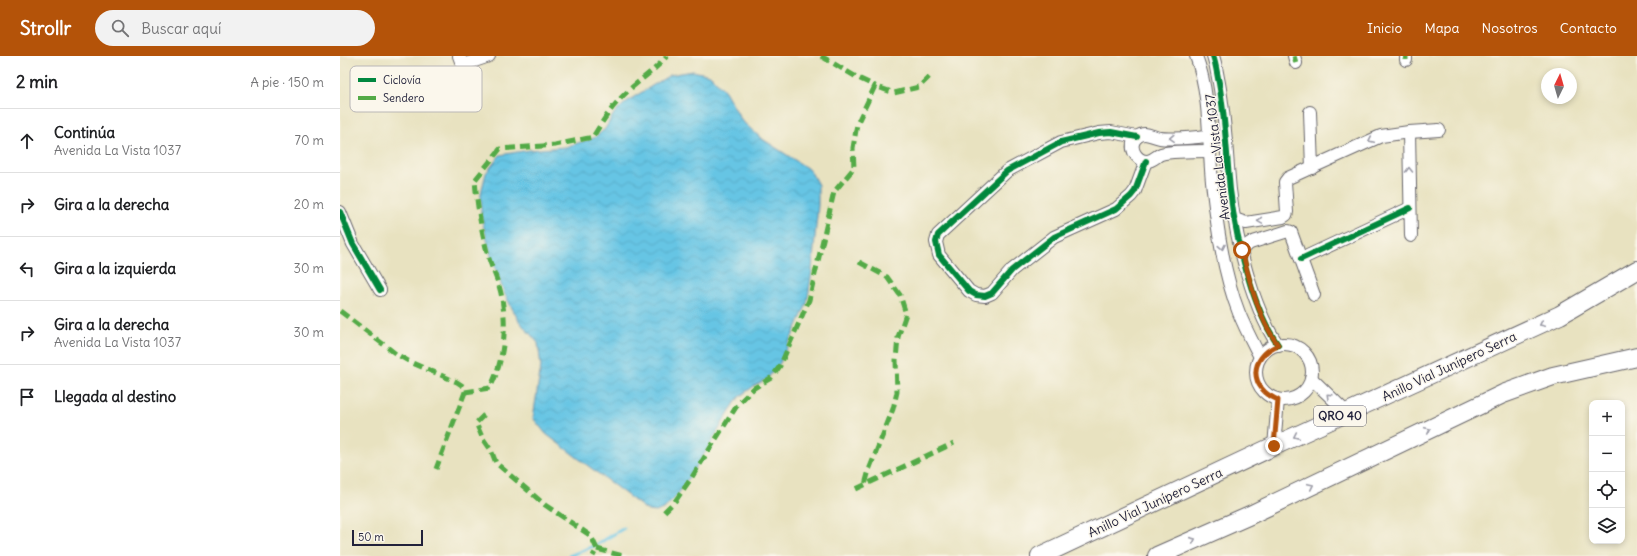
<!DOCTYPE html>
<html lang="es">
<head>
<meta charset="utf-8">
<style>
	body { margin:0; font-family:Delius,sans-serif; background:#f2f2f2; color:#202124 }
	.controls { position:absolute; right:12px; bottom:12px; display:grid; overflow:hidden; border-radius:8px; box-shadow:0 2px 6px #0003 }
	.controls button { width:36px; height:36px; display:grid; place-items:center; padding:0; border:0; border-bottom:1px solid #e0e0e0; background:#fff; color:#202124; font:20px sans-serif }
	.compass { position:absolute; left:1201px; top:12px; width:36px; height:36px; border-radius:50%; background:#fff; box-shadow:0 2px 6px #0003; rotate:5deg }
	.scale { position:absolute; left:12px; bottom:10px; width:71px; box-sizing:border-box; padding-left:4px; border:2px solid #22223b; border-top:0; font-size:11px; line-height:14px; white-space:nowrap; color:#22223b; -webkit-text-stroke:3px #fbf7ec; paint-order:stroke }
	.stop { position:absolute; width:12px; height:12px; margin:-9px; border:3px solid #b45309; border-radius:50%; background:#fff }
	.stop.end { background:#b45309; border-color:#fff; box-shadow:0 1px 4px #0008 }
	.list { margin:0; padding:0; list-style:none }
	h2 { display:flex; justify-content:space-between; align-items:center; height:52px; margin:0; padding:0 16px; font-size:17px }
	h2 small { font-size:13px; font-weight:400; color:#757577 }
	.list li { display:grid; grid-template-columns:26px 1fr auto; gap:12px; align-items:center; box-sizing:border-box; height:64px; padding:0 16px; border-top:1px solid #e0e0e0 }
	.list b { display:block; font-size:15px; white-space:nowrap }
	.list p { margin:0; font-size:13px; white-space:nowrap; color:#757577 }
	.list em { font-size:13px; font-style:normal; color:#757577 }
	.icon { flex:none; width:22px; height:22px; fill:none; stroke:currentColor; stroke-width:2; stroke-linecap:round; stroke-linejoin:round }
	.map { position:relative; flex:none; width:1297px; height:500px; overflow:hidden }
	header { display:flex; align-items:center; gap:24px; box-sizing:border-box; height:56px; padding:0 20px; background:#b45309; color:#fff }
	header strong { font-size:19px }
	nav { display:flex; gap:22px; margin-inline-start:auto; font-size:14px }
	.search { width:280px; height:36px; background:#f2f2f2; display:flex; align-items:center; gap:10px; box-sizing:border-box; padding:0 14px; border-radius:22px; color:#757577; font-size:15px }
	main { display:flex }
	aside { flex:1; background:#fff }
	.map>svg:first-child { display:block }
	.water { fill:url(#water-waves); stroke:#447490 }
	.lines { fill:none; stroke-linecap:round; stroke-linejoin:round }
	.stream { stroke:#66c5e4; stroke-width:3 }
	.minor-casing { stroke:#67656a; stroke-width:14 }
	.highway-casing { stroke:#67656a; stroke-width:20 }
	.minor { stroke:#fff; stroke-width:12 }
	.highway { stroke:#fff; stroke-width:18 }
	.quiet { stroke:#53aa46; stroke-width:5; stroke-dasharray:10 5; stroke-linecap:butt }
	.cycleway-casing { stroke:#fbf7ec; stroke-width:8 }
	.cycleway { stroke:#00873e; stroke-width:6 }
	.oneway { stroke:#9c9ca7 }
	.route { stroke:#b45309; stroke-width:5 }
	.labels { text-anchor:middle; stroke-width:3; stroke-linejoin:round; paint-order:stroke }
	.shield { fill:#fbf7ec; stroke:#636270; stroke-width:1 }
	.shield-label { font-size:12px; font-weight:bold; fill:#22223b }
	.street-label { font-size:13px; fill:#22223b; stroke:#fbf7ec }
	.key { fill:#fbf7ec; stroke:#bab7b7; stroke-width:1 }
	.key-label { font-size:11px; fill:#22223b }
</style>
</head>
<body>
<header>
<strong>Strollr</strong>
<div class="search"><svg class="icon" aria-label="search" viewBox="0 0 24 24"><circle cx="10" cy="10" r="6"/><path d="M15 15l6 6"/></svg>Buscar aquí</div>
<nav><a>Inicio</a><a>Mapa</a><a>Nosotros</a><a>Contacto</a></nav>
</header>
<main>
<aside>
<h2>2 min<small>A pie · 150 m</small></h2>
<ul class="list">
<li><svg class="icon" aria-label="ahead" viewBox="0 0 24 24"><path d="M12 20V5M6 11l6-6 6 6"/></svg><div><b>Continúa</b><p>Avenida La Vista 1037</p></div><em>70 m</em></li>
<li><svg class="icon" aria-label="right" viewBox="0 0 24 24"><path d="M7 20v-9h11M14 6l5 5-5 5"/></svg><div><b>Gira a la derecha</b></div><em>20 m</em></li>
<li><svg class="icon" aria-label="left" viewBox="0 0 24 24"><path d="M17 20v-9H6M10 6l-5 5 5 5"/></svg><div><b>Gira a la izquierda</b></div><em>30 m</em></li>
<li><svg class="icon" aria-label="right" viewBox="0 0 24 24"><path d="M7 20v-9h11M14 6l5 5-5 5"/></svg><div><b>Gira a la derecha</b><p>Avenida La Vista 1037</p></div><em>30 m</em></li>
<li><svg class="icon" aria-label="arrive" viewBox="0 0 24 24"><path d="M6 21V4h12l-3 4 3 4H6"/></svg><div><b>Llegada al destino</b></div></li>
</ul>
</aside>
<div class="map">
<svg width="1297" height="500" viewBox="0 0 1297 500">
	<defs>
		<pattern id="water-waves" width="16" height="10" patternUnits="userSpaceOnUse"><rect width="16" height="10" fill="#66c5e4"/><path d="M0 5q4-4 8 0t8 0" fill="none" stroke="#58a9c4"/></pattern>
	</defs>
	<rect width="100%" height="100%" fill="#fbf7ec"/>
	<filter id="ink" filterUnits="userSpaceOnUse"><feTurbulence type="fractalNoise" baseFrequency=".025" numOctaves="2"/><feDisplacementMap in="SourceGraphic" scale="8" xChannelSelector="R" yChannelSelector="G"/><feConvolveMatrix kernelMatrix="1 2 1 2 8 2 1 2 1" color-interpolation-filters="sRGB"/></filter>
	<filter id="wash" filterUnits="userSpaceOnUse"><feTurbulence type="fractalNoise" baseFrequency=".012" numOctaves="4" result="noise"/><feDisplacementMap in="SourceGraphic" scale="16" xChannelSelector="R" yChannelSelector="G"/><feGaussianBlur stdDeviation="0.9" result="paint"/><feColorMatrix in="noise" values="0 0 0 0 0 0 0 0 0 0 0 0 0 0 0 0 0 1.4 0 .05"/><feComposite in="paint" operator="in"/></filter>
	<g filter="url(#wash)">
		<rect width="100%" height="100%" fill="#e8e2c0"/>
		<path class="water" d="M353 15 370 19 385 35 402 65 421 82 470 114 478 129V149L472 214 467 248 440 307 427 323 414 330 399 341 387 359 368 392 336 441 325 452 316 456 308 455 206 378 193 362 201 310 198 287 179 265 164 237 151 200 141 160V137L146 117 160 99 189 94 225 91 254 82 265 73 275 56 289 44 330 19Z"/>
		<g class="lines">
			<path class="stream" d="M229 500 256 489 284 472"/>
		</g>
	</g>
	<g filter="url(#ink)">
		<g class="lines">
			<g class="minor-casing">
				<g id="minor">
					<path d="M119 0 134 39"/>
					<path d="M856 0C871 40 868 85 872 126 877 170 883 216 899 257 905 272 913 287 920 301"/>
					<path d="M873 0C876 8 877 18 879 27 884 55 886 83 888 111 891 163 909 247 938 289"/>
					<path d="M954 0 956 7"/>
					<path d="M1066 0V4"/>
					<path d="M123 9 149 0"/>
					<path d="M970 56 972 112"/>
					<path d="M1069 76 1071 180"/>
					<path d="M869 80C855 81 832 84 820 82 812 81 805 74 797 81 787 90 796 105 807 105 813 105 816 100 821 98 831 95 858 95 870 95"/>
					<path d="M797 81 771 76 759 77 721 86 667 115 598 179 596 186 599 199 629 235 636 239 645 240 652 237 672 214 714 181 776 153 791 140 795 135 806 105"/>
					<path d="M0 156 13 188 40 234"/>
					<path d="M894 163 906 167 943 161 946 159 947 156 945 126 948 122 1041 80 1069 76 1099 74"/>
					<path d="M901 194 910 187 948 175 951 176 974 239"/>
					<path d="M961 203 1070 152"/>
					<circle cx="944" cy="316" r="28"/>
					<path d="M971 322 1007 357"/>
					<path d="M934 390 938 344"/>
				</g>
			</g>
			<g class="highway-casing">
				<g id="highway">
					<path d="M700 500 934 390 1220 259 1297 214"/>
					<path d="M817 500 910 459 1163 338 1213 320 1297 301"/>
				</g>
			</g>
			<use href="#minor" class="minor"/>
			<use href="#highway" class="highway"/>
			<g class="quiet">
				<path d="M481 0 518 22 535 30"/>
				<path d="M954 0 956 7"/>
				<path d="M1066 0V4"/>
				<path d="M519 206 547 221 560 239 566 258 558 281 556 304 557 336 553 353 529 414 525 429"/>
				<path d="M0 255 56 298 70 306 117 326 123 330 125 336 96 413"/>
				<path d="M125 336 150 332C164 305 167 272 162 243 160 227 151 212 147 196 141 172 137 149 135 124L160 93 215 89 253 81C263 64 273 49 287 36 300 23 316 14 327 0"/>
				<path d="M144 359 136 367 142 381 151 394 156 407 205 449 251 480 257 493 253 500"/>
				<path d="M516 433 614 387"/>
				<path d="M324 456 336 444 352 421 398 348 414 332 431 322 440 310 469 244 494 136 514 112 513 92 517 68 535 30 554 37 579 31 589 21"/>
				<path d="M257 493 283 500"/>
			</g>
			<g class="cycleway-casing">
				<g id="cycleway">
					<path d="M873 0C876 8 877 18 879 27 884 55 886 83 888 111 891 163 909 247 938 289"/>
					<path d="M797 81 771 76 759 77 721 86 667 115 598 179 596 186 599 199 629 235 636 239 645 240 652 237 672 214 714 181 776 153 791 140 795 135 806 105"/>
					<path d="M0 156 13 188 40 234"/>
					<path d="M961 203 1070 152"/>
				</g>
			</g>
			<use href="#cycleway" class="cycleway"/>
		</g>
		<defs><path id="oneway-chevron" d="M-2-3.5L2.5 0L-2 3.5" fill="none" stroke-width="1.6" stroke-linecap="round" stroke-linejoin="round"/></defs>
		<g class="oneway">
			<use href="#oneway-chevron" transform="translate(832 82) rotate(177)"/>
			<use href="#oneway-chevron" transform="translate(1031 84) rotate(155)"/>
			<use href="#oneway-chevron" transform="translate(1069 114) rotate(-91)"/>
			<use href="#oneway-chevron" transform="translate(920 165) rotate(171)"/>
			<use href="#oneway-chevron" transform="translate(882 191) rotate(79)"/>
			<use href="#oneway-chevron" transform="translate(1202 268) rotate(155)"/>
			<use href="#oneway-chevron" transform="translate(989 340) rotate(-136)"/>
			<use href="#oneway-chevron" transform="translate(1088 374) rotate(-25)"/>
			<use href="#oneway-chevron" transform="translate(956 380) rotate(156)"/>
			<use href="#oneway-chevron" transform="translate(971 430) rotate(-25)"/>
			<use href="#oneway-chevron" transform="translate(853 484) rotate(-24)"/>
		</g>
	</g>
	<g class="lines" filter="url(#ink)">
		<path class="route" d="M902 194C910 227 918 261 938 289 908 302 909 332 938 344L934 390"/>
	</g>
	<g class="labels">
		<rect class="shield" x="974" y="350" width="52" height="20" rx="3"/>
		<g class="shield-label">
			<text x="1000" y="364">QRO 40</text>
		</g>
		<g class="street-label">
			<text transform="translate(877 101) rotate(-97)" y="5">Avenida La Vista 1037</text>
			<text transform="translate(1109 310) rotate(-25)" y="5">Anillo Vial Junípero Serra</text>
			<text transform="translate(815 446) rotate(-25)" y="5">Anillo Vial Junípero Serra</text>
		</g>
	</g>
	<rect x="10" y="10" width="132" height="46" rx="6" class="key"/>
	<rect x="18" y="22" width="18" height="4" fill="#00873e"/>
	<rect x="18" y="40" width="18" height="4" fill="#53aa46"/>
	<g class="key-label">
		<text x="43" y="28">Ciclovía</text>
		<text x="43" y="46">Sendero</text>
	</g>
</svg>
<div class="controls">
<button>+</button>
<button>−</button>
<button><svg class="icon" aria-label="locate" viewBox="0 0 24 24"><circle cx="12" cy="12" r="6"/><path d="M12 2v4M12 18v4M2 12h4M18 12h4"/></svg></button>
<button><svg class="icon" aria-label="layers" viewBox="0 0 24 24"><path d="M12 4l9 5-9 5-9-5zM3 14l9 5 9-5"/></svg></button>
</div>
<svg class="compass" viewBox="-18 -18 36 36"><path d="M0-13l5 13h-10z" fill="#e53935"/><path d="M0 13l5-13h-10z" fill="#757577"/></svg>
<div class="scale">50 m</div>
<div class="stop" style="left:902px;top:194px"></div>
<div class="stop end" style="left:934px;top:390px"></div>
</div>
</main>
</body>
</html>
